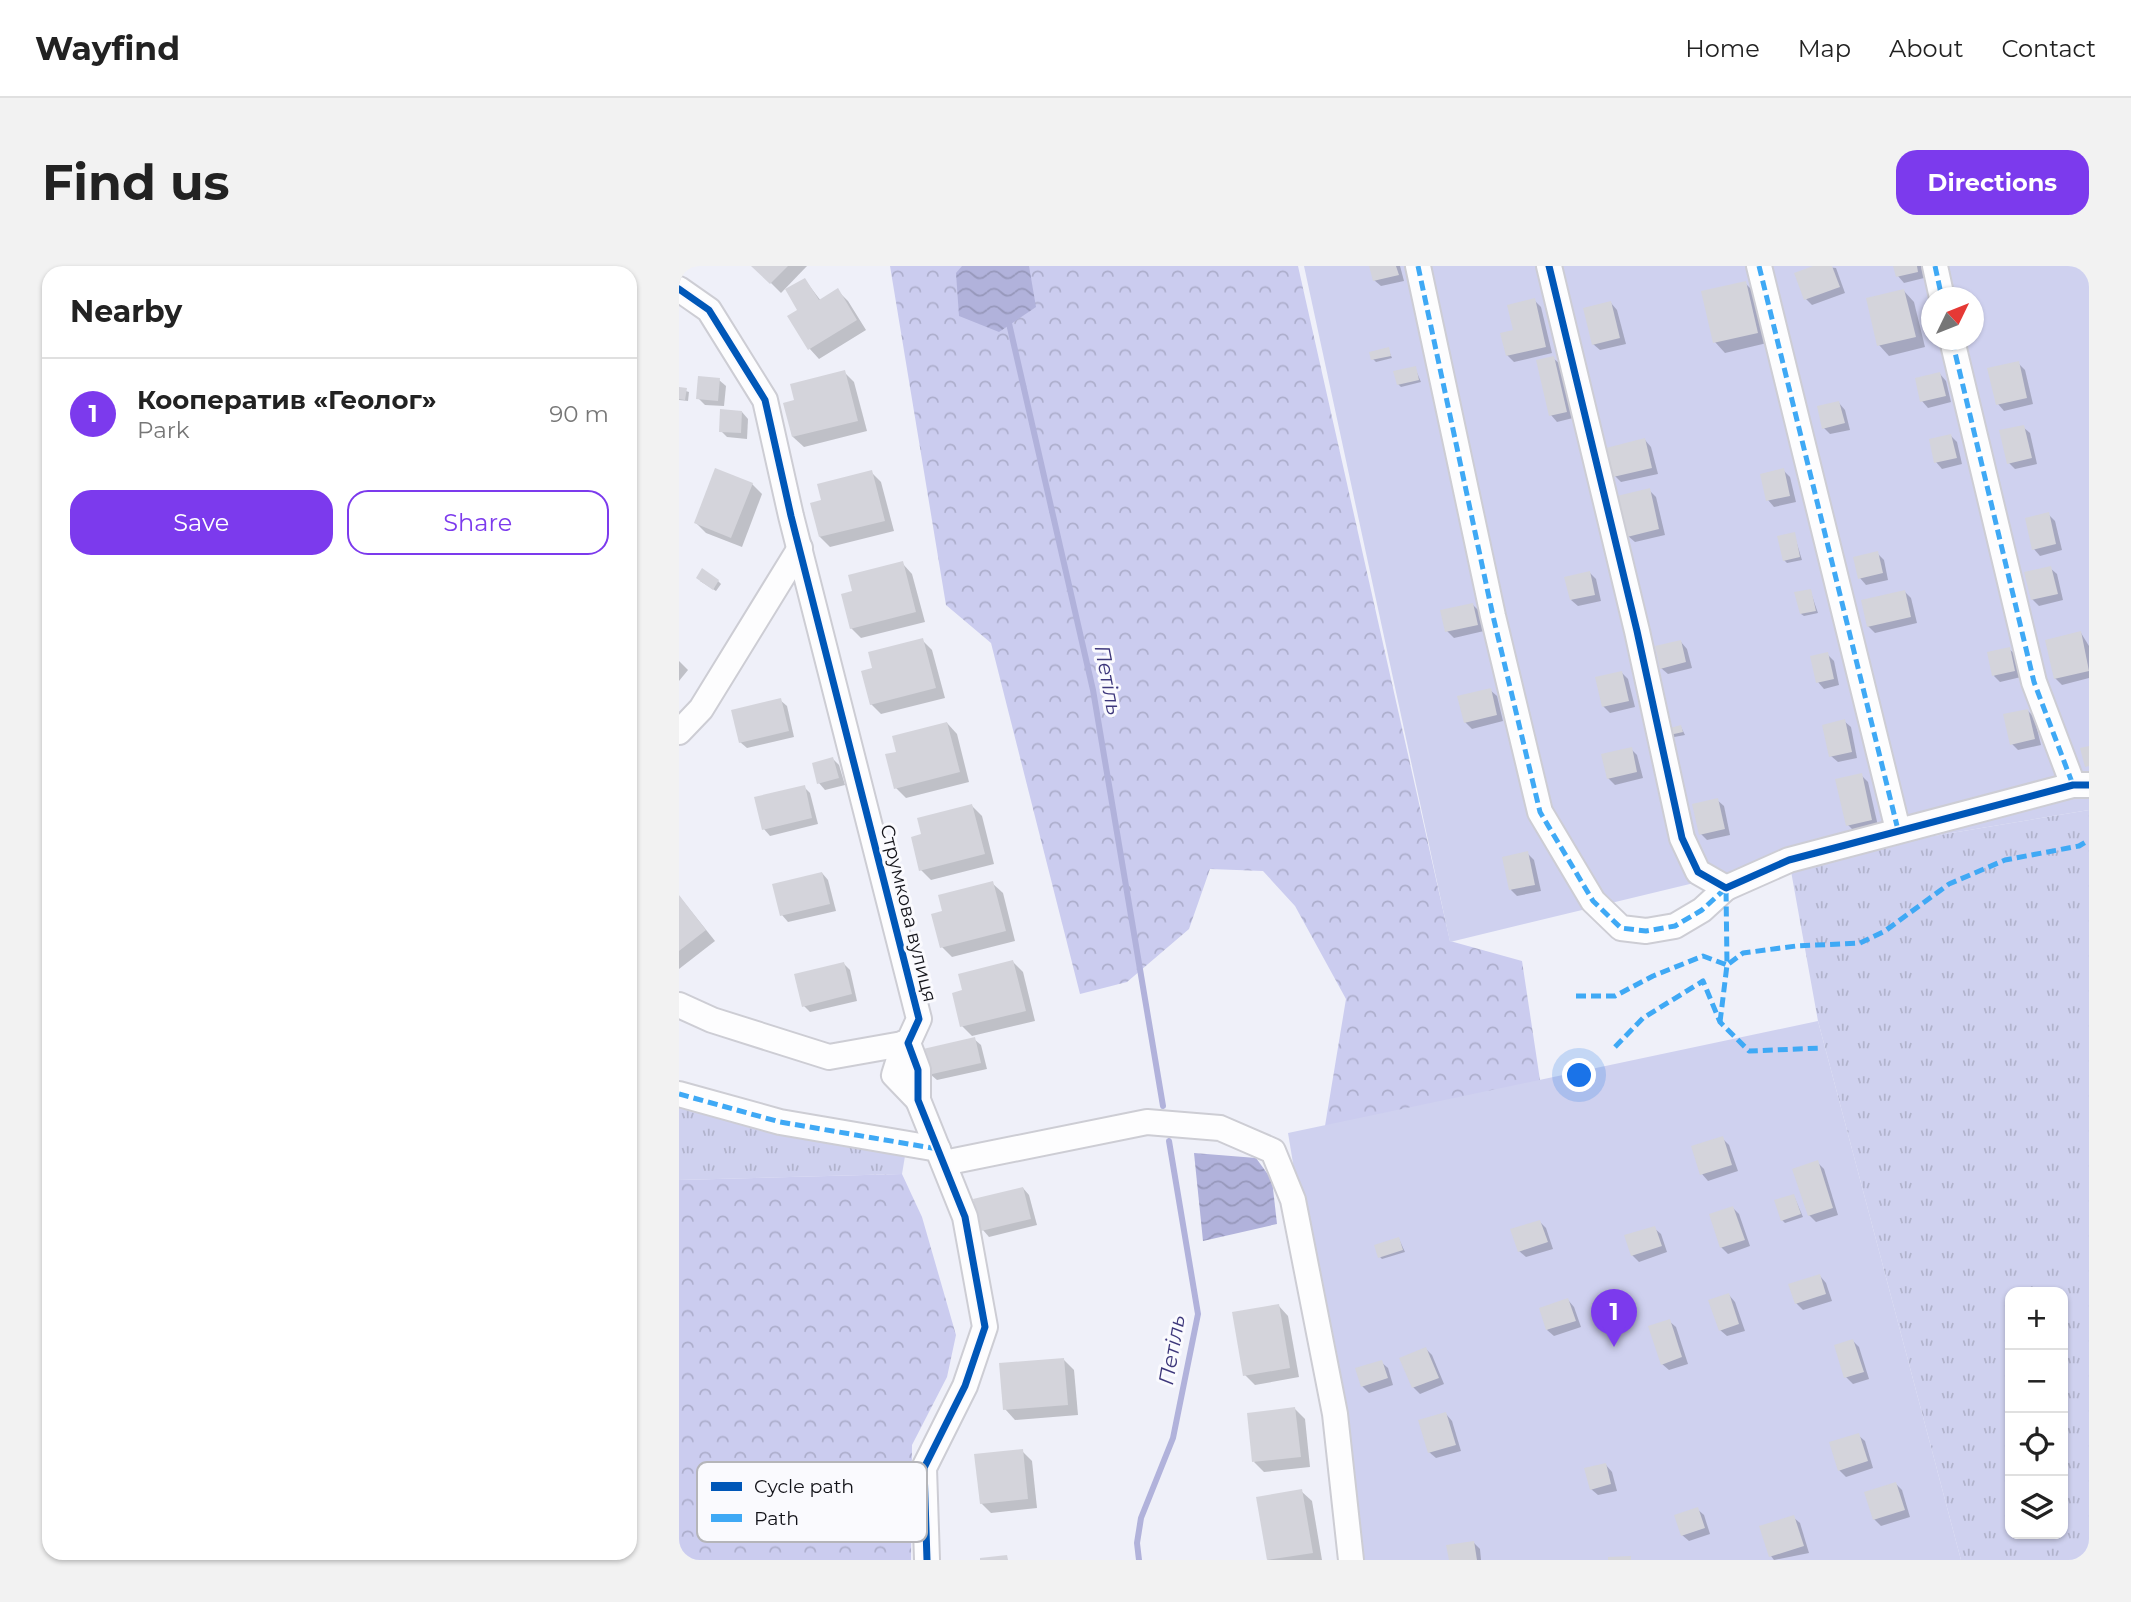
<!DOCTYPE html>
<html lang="en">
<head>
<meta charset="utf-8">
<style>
	body { margin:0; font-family:Montserrat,sans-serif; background:#f2f2f2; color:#222 }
	.controls { position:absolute; right:21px; bottom:21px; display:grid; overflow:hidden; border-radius:14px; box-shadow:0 2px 5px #0004 }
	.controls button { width:63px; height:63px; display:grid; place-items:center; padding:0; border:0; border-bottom:2px solid #e0e0e0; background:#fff; color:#222; font:35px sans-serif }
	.compass { position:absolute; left:1242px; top:21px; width:63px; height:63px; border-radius:50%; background:#fff; box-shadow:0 2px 5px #0004; rotate:47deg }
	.you { position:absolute; left:901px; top:810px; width:24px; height:24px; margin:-18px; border:5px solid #fff; border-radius:50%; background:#1a73e8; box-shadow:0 0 0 10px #1a73e833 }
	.badge { display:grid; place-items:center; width:46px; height:46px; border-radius:50%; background:#7c3aed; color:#fff; font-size:23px; font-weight:700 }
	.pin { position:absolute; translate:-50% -58px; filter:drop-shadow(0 2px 4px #0008) }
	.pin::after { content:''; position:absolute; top:37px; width:24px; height:21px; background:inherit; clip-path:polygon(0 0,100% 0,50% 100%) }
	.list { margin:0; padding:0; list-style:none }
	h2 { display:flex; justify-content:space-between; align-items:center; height:91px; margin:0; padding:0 28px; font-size:30px }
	h2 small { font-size:23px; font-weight:400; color:#767676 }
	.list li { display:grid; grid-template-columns:46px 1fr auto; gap:21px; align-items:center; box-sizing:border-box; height:112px; padding:0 28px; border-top:2px solid #e0e0e0 }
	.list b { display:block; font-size:26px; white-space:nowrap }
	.list p { margin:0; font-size:23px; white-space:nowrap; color:#767676 }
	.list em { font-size:23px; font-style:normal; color:#767676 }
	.actions { display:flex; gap:14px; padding:21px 28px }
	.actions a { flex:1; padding:16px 0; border:2px solid #7c3aed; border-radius:21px; text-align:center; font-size:24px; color:#7c3aed }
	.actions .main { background:#7c3aed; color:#fff }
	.icon { flex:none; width:38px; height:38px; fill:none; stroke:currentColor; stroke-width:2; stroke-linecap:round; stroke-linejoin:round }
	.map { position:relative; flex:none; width:1410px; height:1294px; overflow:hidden; border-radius:21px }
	header { display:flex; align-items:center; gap:42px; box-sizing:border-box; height:98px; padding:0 35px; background:#fff; border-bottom:2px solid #e0e0e0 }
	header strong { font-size:33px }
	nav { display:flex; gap:38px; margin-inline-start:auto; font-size:24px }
	.intro { display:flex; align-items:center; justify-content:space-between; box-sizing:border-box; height:168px; padding:0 42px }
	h1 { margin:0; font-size:49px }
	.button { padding:18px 32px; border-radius:21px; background:#7c3aed; color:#fff; font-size:24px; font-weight:700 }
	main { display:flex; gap:42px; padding:0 42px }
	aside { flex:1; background:#fff; border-radius:21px; box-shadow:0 2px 5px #0004 }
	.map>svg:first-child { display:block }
	.grass { fill:url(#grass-tufts); fill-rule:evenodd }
	.forest { fill:url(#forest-crowns) }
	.garden { fill:#cfd1ef; fill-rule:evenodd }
	.water { fill:url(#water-waves) }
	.shadow { fill:#0003 }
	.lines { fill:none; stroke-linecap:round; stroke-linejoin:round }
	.stream { stroke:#b1b2db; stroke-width:6 }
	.building { fill:#d4d4db }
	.street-casing { stroke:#cdcdd4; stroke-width:28 }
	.street { stroke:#fdfdfe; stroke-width:24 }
	.quiet { stroke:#3fa9f5; stroke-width:5; stroke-dasharray:10 5; stroke-linecap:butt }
	.cycleway-casing { stroke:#fafafe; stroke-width:11 }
	.cycleway { stroke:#0057b8; stroke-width:7 }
	.labels { text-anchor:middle; stroke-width:6; stroke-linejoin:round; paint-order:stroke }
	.street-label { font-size:19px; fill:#131319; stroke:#fafafe }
	.water-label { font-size:21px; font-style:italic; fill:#3d377b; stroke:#fafafe }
	.key { fill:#fafafe; stroke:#b5b5b9; stroke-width:2 }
	.key-label { font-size:19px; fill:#131319 }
</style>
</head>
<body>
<header>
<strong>Wayfind</strong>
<nav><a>Home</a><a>Map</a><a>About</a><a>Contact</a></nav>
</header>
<div class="intro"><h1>Find us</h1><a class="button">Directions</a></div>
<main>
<aside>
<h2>Nearby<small></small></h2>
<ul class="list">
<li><span class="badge">1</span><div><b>Кооператив «Геолог»</b><p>Park</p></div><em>90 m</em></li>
</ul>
<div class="actions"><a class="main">Save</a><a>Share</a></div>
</aside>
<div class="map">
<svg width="1410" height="1294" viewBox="0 0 1410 1294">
	<defs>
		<pattern id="grass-tufts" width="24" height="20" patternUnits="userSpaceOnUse" patternTransform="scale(1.75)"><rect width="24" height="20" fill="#cfd1ef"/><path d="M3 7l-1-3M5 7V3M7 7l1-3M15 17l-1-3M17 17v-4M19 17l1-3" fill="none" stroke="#b1b3cc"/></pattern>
		<pattern id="forest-crowns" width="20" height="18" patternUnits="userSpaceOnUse" patternTransform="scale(1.75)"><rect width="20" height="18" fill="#cbccef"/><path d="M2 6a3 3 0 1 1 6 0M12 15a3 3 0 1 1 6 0" fill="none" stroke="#adaecc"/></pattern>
		<pattern id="water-waves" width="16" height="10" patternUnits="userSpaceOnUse" patternTransform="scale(1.75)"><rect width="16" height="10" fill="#b1b2db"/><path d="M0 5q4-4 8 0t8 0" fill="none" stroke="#9798bb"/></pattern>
	</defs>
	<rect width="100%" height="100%" fill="#eff0f9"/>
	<g class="grass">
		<path d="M1410 544V1294H1282L1139 755 1110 594ZM1331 1026H1384V1268H1331Z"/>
		<path d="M0 842 226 890 223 908 0 914Z"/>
	</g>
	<g class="forest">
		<path d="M211 0H619L771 675 843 695 877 920 642 884 667 733 616 640 584 605 531 603 510 663 448 716 401 728 312 377 267 339Z"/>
		<path d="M223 908 243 951 277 1069 268 1111 233 1179 232 1294H0V914Z"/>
	</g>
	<g class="garden">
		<path d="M625 0H1410V544L1110 594 771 676ZM1252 32H1294V74H1252Z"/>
		<path d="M1139 755 1282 1294H680L609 867Z"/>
	</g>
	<g class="water">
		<path d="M283 0H350L357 41 320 66 280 50 277 7Z"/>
		<path d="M515 887 577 892 593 914 598 958 524 975Z"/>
	</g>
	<g class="shadow">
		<path d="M75 0H128L102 27Z"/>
		<path d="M692 0H721L725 15 702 20 695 14Z"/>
		<path d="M1139 0 1157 2 1166 27 1133 39 1127 33Z"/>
		<path d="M1216 0H1242L1245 12 1225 17 1219 10Z"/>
		<path d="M126 14 142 35 159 25 169 35 187 64 140 93 130 82 120 44Z"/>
		<path d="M1066 17 1076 27 1088 77 1046 87 1036 76Z"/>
		<path d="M1225 25 1235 36 1246 81 1210 90 1200 79Z"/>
		<path d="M855 34 862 41 873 87 835 96 828 89 836 66Z"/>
		<path d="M932 37 938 44 947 78 921 84 914 78Z"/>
		<path d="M709 83 713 92 697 96 694 93Z"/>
		<path d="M874 92 881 98 894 152 878 156 872 149Z"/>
		<path d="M1339 97 1346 104 1354 138 1325 145 1319 138Z"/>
		<path d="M736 102 742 116 722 121 719 118Z"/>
		<path d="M165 106 175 116 188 165 125 181 114 171 117 135Z"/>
		<path d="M1261 108 1267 115 1272 136 1249 142 1243 135Z"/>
		<path d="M40 114 47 120 45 140 26 139 19 132Z"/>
		<path d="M0 123 10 126 9 135 0 134Z"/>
		<path d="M1160 137 1166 144 1171 164 1151 168 1145 162Z"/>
		<path d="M63 146 69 153 68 173 48 171 42 165Z"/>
		<path d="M1344 161 1351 167 1358 198 1336 203 1330 197Z"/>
		<path d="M1272 170 1278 176 1283 198 1263 203 1257 196Z"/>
		<path d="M966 174 972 181 979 208 942 216 936 210Z"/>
		<path d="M1104 204 1111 211 1117 236 1095 241 1089 234Z"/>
		<path d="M192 206 202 216 215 265 151 281 141 271 144 235Z"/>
		<path d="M73 218 83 228 63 281 27 267 17 257Z"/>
		<path d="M970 224 977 231 986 269 956 276 949 270Z"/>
		<path d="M1369 248 1376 255 1383 284 1361 290 1355 283Z"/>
		<path d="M1115 268 1123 294 1108 297 1105 294Z"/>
		<path d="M1198 287 1205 294 1209 314 1187 319 1181 312Z"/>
		<path d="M223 297 233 308 246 356 182 372 172 362 175 327Z"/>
		<path d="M1371 302 1378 308 1384 334 1360 340 1353 333Z"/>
		<path d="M910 306 917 313 922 335 899 340 892 334Z"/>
		<path d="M21 315H39L42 318 37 325Z"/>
		<path d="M1131 324 1139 347 1125 350 1122 348Z"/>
		<path d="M1226 326 1232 332 1238 357 1196 367 1189 360Z"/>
		<path d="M794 339 800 345 805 365 775 372 768 365Z"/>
		<path d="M1402 367 1410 380V412L1383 419 1376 412Z"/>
		<path d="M243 374 253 384 266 432 202 448 192 438 195 403Z"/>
		<path d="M1002 376 1008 383 1013 402 989 408 982 402Z"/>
		<path d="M1330 383 1337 389 1342 411 1321 416 1315 410Z"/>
		<path d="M1148 388 1155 395 1160 419 1145 423 1139 416Z"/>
		<path d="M0 395 9 404 0 415Z"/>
		<path d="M943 407 949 413 956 441 931 447 924 440Z"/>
		<path d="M811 424 818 430 824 455 793 463 786 456Z"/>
		<path d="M101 434 108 440 115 471 68 482 61 476Z"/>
		<path d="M1349 445 1355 451 1362 479 1339 484 1333 478Z"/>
		<path d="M1165 455 1172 461 1178 492 1159 496 1152 490Z"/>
		<path d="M268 457 278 468 290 516 227 532 217 522Z"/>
		<path d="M1002 461 1006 469 990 472 988 470Z"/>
		<path d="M952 483 958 489 964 512 936 519 929 512Z"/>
		<path d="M154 493 160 499 166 519 146 524 140 517Z"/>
		<path d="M1182 509 1189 516 1199 560 1175 565 1169 559Z"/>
		<path d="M125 521 131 527 139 558 91 570 85 563Z"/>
		<path d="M1038 534 1045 540 1051 569 1028 574 1022 568Z"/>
		<path d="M293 540 303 550 315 598 252 614 242 604 244 569Z"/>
		<path d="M848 587 855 594 862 625 838 630 832 624Z"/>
		<path d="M143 607 149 614 157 645 109 656 103 649Z"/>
		<path d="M313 617 324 627 336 675 273 691 263 681 265 646Z"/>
		<path d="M0 630 36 675 0 703Z"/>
		<path d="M334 696 344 706 356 755 293 770 283 760 285 725Z"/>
		<path d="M164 697 171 704 178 735 131 746 125 740Z"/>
		<path d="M295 773 302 779 308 803 258 814 251 808Z"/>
		<path d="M1043 872 1050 879 1059 905 1029 915 1023 908Z"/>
		<path d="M1138 896 1145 903 1159 949 1137 956 1130 949Z"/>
		<path d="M344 922 350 929 358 959 310 971 304 964Z"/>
		<path d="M1115 930 1124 951 1106 957 1103 954Z"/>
		<path d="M1054 942 1060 948 1071 980 1049 988 1042 981Z"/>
		<path d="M861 956 867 962 874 983 847 991 840 985Z"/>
		<path d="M975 962 982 968 988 986 960 996 953 989Z"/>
		<path d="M720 973 726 986 703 993 701 991Z"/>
		<path d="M1141 1010 1147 1017 1153 1035 1124 1044 1117 1037Z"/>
		<path d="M1050 1029 1056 1036 1066 1065 1048 1070 1041 1064Z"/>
		<path d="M889 1034 895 1041 902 1061 875 1070 868 1064Z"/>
		<path d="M599 1039 609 1050 620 1111 576 1119 566 1109Z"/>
		<path d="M990 1055 997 1061 1009 1098 990 1104 983 1098Z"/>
		<path d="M1174 1075 1180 1081 1190 1113 1174 1118 1167 1111 1157 1080Z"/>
		<path d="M747 1083 753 1089 765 1118 741 1128 734 1121Z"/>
		<path d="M385 1094 395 1104 399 1149 336 1154 326 1143Z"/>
		<path d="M702 1096 709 1102 714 1119 690 1127 683 1120Z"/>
		<path d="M616 1143 626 1153 631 1201 585 1206 575 1196Z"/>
		<path d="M767 1148 773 1155 782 1185 757 1192 750 1186Z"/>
		<path d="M1179 1169 1186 1175 1194 1202 1167 1211 1160 1204Z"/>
		<path d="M343 1185 353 1195 358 1242 312 1247 302 1237Z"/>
		<path d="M927 1199 933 1206 938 1225 919 1229 912 1223Z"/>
		<path d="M1216 1217 1223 1224 1231 1251 1202 1260 1195 1253Z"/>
		<path d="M622 1225 633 1235 643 1294H589L579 1233Z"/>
		<path d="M1018 1243 1025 1249 1031 1268 1010 1275 1003 1269Z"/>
		<path d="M1114 1251 1121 1257 1130 1287 1095 1294 1092 1290Z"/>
		<path d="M794 1276 801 1283 802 1294H771Z"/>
	</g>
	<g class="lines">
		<g class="stream">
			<path d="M329 53 414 424 484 840"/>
			<path d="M460 1294 458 1277 462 1252 494 1172 519 1048 490 875"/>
		</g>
	</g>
	<g class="building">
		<path d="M72 0H109L91 18Z"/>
		<path d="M690 0H717L720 9 694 15Z"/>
		<path d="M1134 0H1153L1161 21 1125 34 1115 7Z"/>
		<path d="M1214 0H1238L1239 6 1217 11Z"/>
		<path d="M126 12 140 34 159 22 178 54 129 84 108 50 118 44 106 23Z"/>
		<path d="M1067 15 1079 67 1034 77 1022 25Z"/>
		<path d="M1225 23 1237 71 1198 80 1187 32Z"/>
		<path d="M856 32 867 81 827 90 821 67 834 64 828 39Z"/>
		<path d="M932 35 941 72 913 79 904 42Z"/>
		<path d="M710 81 712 90 692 94 690 86Z"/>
		<path d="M875 90 888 146 870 150 857 94Z"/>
		<path d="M1340 95 1348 132 1317 139 1308 102Z"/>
		<path d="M737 100 740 114 718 119 714 105Z"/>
		<path d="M166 104 179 155 113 171 104 137 115 134 111 118Z"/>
		<path d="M1261 106 1267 130 1241 136 1236 112Z"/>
		<path d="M19 110 41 112 39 135 17 133Z"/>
		<path d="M0 121 8 122 6 134 0 133Z"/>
		<path d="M1160 135 1166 157 1143 163 1138 140Z"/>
		<path d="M41 143 63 145 62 167 40 166Z"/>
		<path d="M1345 159 1353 192 1328 198 1320 164Z"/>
		<path d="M1272 168 1278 192 1255 197 1250 173Z"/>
		<path d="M966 172 973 202 934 211 927 182Z"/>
		<path d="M36 202 74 217 52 272 15 257Z"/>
		<path d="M1105 202 1111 230 1087 235 1081 208Z"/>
		<path d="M193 204 206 255 140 271 131 237 142 234 138 218Z"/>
		<path d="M971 222 980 263 948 271 938 230Z"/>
		<path d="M1370 246 1377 278 1353 284 1346 252Z"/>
		<path d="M1116 266 1121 291 1104 295 1098 270Z"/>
		<path d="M1199 285 1204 307 1179 313 1174 291Z"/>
		<path d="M224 295 237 346 171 363 162 328 173 325 169 309Z"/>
		<path d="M1372 300 1379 328 1352 334 1345 306Z"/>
		<path d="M23 302 40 314 34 324 17 312Z"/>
		<path d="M911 305 916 329 891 334 885 311Z"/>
		<path d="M1132 323 1137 345 1121 348 1115 326Z"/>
		<path d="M1226 324 1232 351 1188 361 1182 334Z"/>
		<path d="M794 337 799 359 766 366 761 344Z"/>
		<path d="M1402 365 1410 405 1375 413 1366 374Z"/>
		<path d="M244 372 257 422 191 439 182 405 193 402 189 386Z"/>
		<path d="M1002 374 1007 396 981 403 976 380Z"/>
		<path d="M1331 381 1336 405 1313 410 1308 386Z"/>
		<path d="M1149 386 1155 413 1137 417 1131 390Z"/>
		<path d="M943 405 950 435 923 441 916 411Z"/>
		<path d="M812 422 818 449 785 457 778 430Z"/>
		<path d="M102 432 110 465 60 477 52 444Z"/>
		<path d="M1349 443 1356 473 1331 479 1324 448Z"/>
		<path d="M1166 453 1173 486 1150 491 1143 459Z"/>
		<path d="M268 456 281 506 215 523 206 488 217 486 213 470Z"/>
		<path d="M1002 459 1004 466 986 470 984 464Z"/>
		<path d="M1410 480V500L1406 501 1401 482Z"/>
		<path d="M953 481 958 506 928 513 922 488Z"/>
		<path d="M154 491 160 512 138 518 133 497Z"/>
		<path d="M1183 507 1193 554 1167 560 1156 513Z"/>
		<path d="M126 519 133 552 83 564 75 531Z"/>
		<path d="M1039 532 1046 563 1020 569 1013 538Z"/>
		<path d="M293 538 306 588 240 605 232 571 242 568 238 552Z"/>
		<path d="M849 585 856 619 830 624 823 591Z"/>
		<path d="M143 606 151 638 101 650 93 618Z"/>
		<path d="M314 615 327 665 261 682 252 648 263 645 259 629Z"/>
		<path d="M0 629 27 664 0 685Z"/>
		<path d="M334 694 347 745 281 761 273 727 283 724 279 708Z"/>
		<path d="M165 696 173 728 123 741 115 708Z"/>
		<path d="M296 771 302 797 249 809 244 783Z"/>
		<path d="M1044 870 1053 899 1021 909 1012 880Z"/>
		<path d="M1139 894 1154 942 1129 950 1113 903Z"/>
		<path d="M344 921 352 953 302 965 294 933Z"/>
		<path d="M1115 928 1122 948 1102 955 1095 934Z"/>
		<path d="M1054 940 1066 974 1041 982 1030 948Z"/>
		<path d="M861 954 869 976 839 986 831 963Z"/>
		<path d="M976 960 983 980 952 990 945 969Z"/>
		<path d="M720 971 724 984 699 992 695 979Z"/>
		<path d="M1141 1008 1147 1028 1116 1038 1109 1018Z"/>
		<path d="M1050 1027 1060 1058 1040 1065 1029 1034Z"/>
		<path d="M889 1032 897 1055 867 1064 860 1042Z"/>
		<path d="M600 1038 611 1102 564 1110 553 1046Z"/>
		<path d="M991 1053 1003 1091 982 1099 969 1060Z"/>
		<path d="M1174 1073 1185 1106 1165 1112 1155 1079Z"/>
		<path d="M747 1081 760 1112 733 1122 720 1092Z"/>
		<path d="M385 1092 389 1139 324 1144 320 1097Z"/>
		<path d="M703 1094 709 1112 682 1121 676 1102Z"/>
		<path d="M616 1141 622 1191 573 1196 568 1147Z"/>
		<path d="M767 1146 777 1179 749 1187 739 1154Z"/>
		<path d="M1180 1167 1189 1195 1159 1205 1150 1176Z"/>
		<path d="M344 1183 349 1233 301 1238 295 1188Z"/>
		<path d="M927 1197 932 1218 911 1224 905 1202Z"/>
		<path d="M1217 1216 1226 1244 1194 1254 1185 1226Z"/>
		<path d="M623 1223 634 1287 588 1294 577 1231Z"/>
		<path d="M1019 1241 1026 1262 1002 1270 995 1249Z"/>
		<path d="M1115 1249 1125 1280 1090 1291 1080 1260Z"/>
		<path d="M795 1275 798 1294H770L767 1279Z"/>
		<path d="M328 1289 329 1294H301V1292Z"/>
		<path d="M952 1290V1294H929V1291Z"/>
	</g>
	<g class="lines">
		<g class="street-casing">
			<g id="street">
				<path d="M739 0 814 350 861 546 914 635 942 662 967 665 996 660 1023 644 1047 622"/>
				<path d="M870 0 958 365 1003 572 1019 606 1047 622 1110 594 1394 519H1410"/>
				<path d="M1080 0 1219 564"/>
				<path d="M1256 0 1263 32"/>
				<path d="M0 23 30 44 86 134 112 250 240 753 229 777 239 804V834L286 951 306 1061 286 1120 245 1202 248 1294"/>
				<path d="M1273 74 1355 416 1394 519"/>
				<path d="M0 466 22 443 121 282"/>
				<path d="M0 739 33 754 150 791 229 777"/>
				<path d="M225 777 215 809 239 834"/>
				<path d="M0 828 101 856 259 883"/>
				<path d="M265 897 468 856 541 862 594 885 614 934 656 1148 672 1294"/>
			</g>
		</g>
		<use href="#street" class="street"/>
		<g class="quiet">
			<path d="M739 0 814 350 861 546 914 635 942 662 967 665 996 660 1023 644 1047 622"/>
			<path d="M1080 0 1219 564"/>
			<path d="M1256 0 1263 32"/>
			<path d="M1273 74 1355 416 1394 519"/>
			<path d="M897 730H936L974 710 1024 690 1048 699 1047 622"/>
			<path d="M1041 756 1048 699 1064 687 1117 680 1181 677 1206 665 1270 618 1326 594 1400 580 1410 574"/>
			<path d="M936 781 964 752 1024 715 1041 756 1070 785 1142 782"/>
			<path d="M0 828 101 856 259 883"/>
		</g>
		<g class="cycleway-casing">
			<g id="cycleway">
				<path d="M870 0 958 365 1003 572 1019 606 1047 622 1110 594 1394 519H1410"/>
				<path d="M0 23 30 44 86 134 112 250 240 753 229 777 239 804V834L286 951 306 1061 286 1120 245 1202 248 1294"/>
			</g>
		</g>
		<use href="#cycleway" class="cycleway"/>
	</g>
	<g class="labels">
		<g class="street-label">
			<text transform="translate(230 647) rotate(76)" y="7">Струмкова вулиця</text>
		</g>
		<g class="water-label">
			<text transform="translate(429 414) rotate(79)" y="7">Петіль</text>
			<text transform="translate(493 1084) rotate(-80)" y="7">Петіль</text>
		</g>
	</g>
	<rect x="18" y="1196" width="230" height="80" rx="10" class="key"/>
	<rect x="32" y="1216" width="31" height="9" fill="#0057b8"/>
	<rect x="32" y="1248" width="31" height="8" fill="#3fa9f5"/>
	<g class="key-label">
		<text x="75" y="1227">Cycle path</text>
		<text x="75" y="1259">Path</text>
	</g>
</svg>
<div class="controls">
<button>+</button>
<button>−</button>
<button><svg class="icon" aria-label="locate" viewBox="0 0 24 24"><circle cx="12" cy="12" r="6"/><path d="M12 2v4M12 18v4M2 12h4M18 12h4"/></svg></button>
<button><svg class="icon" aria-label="layers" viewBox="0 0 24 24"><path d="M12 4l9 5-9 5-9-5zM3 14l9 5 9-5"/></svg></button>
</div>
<svg class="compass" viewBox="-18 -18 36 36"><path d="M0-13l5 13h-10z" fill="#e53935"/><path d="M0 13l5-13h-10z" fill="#767676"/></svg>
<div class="you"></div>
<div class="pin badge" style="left:935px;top:1081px">1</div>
</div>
</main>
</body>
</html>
